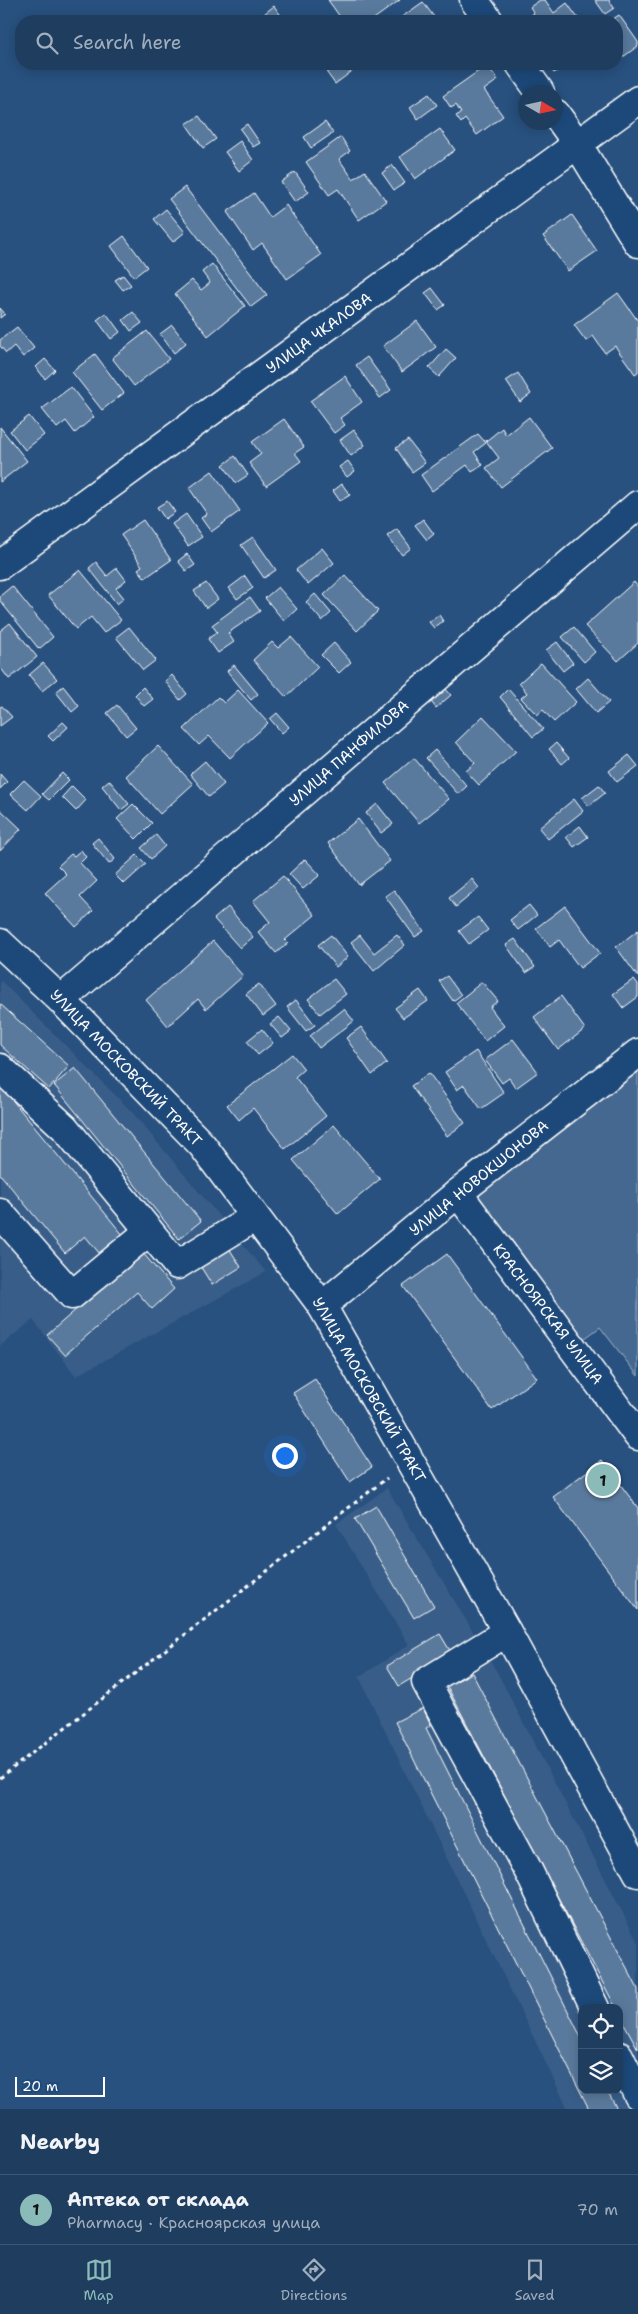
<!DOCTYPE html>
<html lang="en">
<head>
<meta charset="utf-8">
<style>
	body { margin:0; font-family:"Shantell Sans",sans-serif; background:#264465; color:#f1f3f6 }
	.controls { position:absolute; right:15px; bottom:15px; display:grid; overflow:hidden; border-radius:10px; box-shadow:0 2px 12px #0003 }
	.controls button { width:45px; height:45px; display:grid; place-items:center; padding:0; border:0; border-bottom:1px solid #3c5674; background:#1e3d5f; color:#f1f3f6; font:25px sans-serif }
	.compass { position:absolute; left:518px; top:85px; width:45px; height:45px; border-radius:50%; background:#1e3d5f; box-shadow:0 2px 12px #0003; rotate:99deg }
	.scale { position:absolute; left:15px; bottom:12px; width:90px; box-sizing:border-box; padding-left:5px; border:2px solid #fff; border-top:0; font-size:14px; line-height:18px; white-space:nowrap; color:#fff; -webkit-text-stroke:4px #1f4a7a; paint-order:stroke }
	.you { position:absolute; left:284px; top:1455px; width:18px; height:18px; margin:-12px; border:4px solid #fff; border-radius:50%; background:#1a73e8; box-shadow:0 0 0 8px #1a73e833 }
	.badge { display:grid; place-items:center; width:32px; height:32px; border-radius:50%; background:#8bbbb9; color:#111; font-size:16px; font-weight:700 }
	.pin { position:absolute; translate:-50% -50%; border:2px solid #fff; box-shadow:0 1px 5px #0006 }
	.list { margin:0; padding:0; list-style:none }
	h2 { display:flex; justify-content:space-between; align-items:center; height:65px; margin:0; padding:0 20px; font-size:21px }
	h2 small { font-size:16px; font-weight:400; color:#a1aebd }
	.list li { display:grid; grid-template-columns:32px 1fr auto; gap:15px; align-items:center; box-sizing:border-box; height:70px; padding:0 20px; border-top:1px solid #3c5674 }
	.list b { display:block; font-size:19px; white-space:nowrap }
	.list p { margin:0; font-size:16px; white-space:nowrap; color:#a1aebd }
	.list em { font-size:16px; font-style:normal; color:#a1aebd }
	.icon { flex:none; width:28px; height:28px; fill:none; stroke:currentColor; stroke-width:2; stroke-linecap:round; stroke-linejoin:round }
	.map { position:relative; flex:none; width:638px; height:2109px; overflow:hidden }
	.search { position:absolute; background:#1e3d5f; box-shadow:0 2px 12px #0003; left:15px; right:15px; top:15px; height:55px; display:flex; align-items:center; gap:12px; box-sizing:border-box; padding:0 18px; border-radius:20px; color:#a1aebd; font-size:19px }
	.sheet { height:135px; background:#1e3d5f }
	nav { display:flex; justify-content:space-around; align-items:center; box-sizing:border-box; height:70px; border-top:1px solid #3c5674; background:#1e3d5f; font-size:14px; color:#a1aebd }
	nav a { display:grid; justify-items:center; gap:2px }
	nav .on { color:#8bbbb9 }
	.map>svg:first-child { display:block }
	.built { fill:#375d88; fill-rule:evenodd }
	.green { fill:#446890; stroke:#a2b4c8 }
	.building { fill:#5a7a9d; stroke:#fff }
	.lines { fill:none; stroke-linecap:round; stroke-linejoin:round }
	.minor-casing { stroke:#fff; stroke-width:31 }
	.path { stroke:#fff; stroke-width:3; stroke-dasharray:4 4; stroke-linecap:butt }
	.minor { stroke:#1f4a7a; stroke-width:28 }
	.labels { text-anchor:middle; stroke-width:4; stroke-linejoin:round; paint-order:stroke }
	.street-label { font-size:15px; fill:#fff; stroke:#1f4a7a }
</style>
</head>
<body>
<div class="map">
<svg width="638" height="2109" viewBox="0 0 638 2109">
	<rect width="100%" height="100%" fill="#28517f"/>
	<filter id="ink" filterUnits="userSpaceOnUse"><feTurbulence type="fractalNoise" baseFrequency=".02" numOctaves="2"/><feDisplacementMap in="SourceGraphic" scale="10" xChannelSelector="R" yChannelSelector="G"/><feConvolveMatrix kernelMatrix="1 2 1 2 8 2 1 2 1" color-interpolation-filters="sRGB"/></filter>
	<g filter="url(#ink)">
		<g class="built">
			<path d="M0 980 132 1112 266 1272 76 1376 33 1320 0 1346Z"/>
			<path d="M387 1488 496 1670 638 1942V2109H568L359 1677 409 1645 336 1524ZM582 2008H619V2090H582Z"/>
		</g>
		<path class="green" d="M638 1066V1376L600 1327 584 1339 473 1193Z"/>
		<g class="building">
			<path d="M328 0H400L371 21H343Z"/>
			<path d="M540 0H545L554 13 567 3 580 21H523L534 13 530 7Z"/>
			<path d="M595 0H609L614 8 605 14Z"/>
			<path d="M423 2 437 21H396Z"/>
			<path d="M274 6 285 21H269L264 14Z"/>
			<path d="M619 15 638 42V46L619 60 617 57V21H610Z"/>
			<path d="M340 64H351L355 69 335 84 327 73Z"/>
			<path d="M547 64H568L554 73Z"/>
			<path d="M487 65 498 80 484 90 503 116 477 135 465 119 461 123 456 116 461 113 456 105 451 108 443 96Z"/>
			<path d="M429 94 437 105 418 119 410 107Z"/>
			<path d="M199 116 216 139 203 148 186 124Z"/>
			<path d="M325 122 333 133 311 148 304 137Z"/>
			<path d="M247 124 260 143 253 147 240 129Z"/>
			<path d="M440 129 455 150 415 179 400 157Z"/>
			<path d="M341 137 350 151 339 159 353 179 365 171 386 201 359 220 338 189 329 195 306 162Z"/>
			<path d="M240 141 253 160 239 171 225 152Z"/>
			<path d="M392 165 405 183 394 190 382 173Z"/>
			<path d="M295 172 309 192 295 202 281 182Z"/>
			<path d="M185 187 267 295 251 307 169 199Z"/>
			<path d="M254 193 270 217 286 205 321 255 287 279 262 243 253 250 227 212Z"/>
			<path d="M166 209 185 232 173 242 154 219Z"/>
			<path d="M572 215 597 251 568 271 543 236Z"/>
			<path d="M124 236 147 267 134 277 111 246Z"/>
			<path d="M212 264 245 306 208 336 175 294 192 280 201 290 210 283 202 272Z"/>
			<path d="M123 275 131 285 123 290 115 280Z"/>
			<path d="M432 288 445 305 438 310 425 293Z"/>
			<path d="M618 293 638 321V372L635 374 615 346 605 353 593 336 586 341 574 325Z"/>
			<path d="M0 308 5 314 0 318Z"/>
			<path d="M133 312 142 323 131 331 123 320Z"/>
			<path d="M106 313 120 332 111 339 97 320Z"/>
			<path d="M417 321 436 347 402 372 383 346Z"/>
			<path d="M172 325 186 343 174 353 160 334Z"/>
			<path d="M17 327 34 348 23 357 14 346 6 353 0 346V340Z"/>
			<path d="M147 331 169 359 134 386 112 358Z"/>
			<path d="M446 349 456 358 439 377 429 368Z"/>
			<path d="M95 354 124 393 102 410 72 372Z"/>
			<path d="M367 357 391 390 380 398 356 365Z"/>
			<path d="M45 359 55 370 45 379 36 367Z"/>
			<path d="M518 373 531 394 520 402 506 381Z"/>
			<path d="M345 376 362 402 340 418 345 425 334 433 310 401Z"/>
			<path d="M71 387 94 417 75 433 66 421 57 428 42 409Z"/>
			<path d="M29 416 44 435 25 450 10 431Z"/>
			<path d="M529 417 552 448 501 487 486 468 499 458 486 441 502 428 506 435Z"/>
			<path d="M284 419 304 447 295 453 301 461 266 486 249 463 261 454 252 442Z"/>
			<path d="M0 427 27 461 0 482Z"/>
			<path d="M354 430 365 445 351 456 340 440Z"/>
			<path d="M478 434 486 443 474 452 483 465 472 472 467 465 432 491 421 475Z"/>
			<path d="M408 440 425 463 412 472 396 448Z"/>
			<path d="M235 456 248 475 236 483 223 465Z"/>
			<path d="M348 461 355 471 347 477 339 467Z"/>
			<path d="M212 471 240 511 211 532 201 518 207 514 189 488Z"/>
			<path d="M342 484 350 495 340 501 333 491Z"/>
			<path d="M167 501 175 512 165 519 157 507Z"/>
			<path d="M186 514 202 537 188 546 172 524Z"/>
			<path d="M423 519 434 534 427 540 415 525Z"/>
			<path d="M143 520 171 560 145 578 138 569 142 566 121 535Z"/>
			<path d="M397 529 411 548 402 555 387 536Z"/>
			<path d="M253 537 276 570 264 578 241 545Z"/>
			<path d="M322 548 334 563 308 585 296 570Z"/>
			<path d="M187 554 195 565 186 571 178 561Z"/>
			<path d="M96 562 107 576 117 568 126 580 116 588 124 598 117 604 89 568Z"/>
			<path d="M80 570 121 620 104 633 91 617 76 629 48 595Z"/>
			<path d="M345 575 378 611 357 631 324 595Z"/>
			<path d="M245 576 253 588 237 599 229 588Z"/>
			<path d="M634 582 638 587V643L618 661 585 626Z"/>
			<path d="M206 583 218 599 206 608 194 591Z"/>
			<path d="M12 586 53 637 39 649 0 601V596Z"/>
			<path d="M278 587 297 609 284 621 265 598Z"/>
			<path d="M315 594 331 613 322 621 306 602Z"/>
			<path d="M250 597 260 611 228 633 234 642 218 653 208 639 217 632 212 625Z"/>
			<path d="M439 615 443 621 434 628 429 622Z"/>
			<path d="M10 623 37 657 9 679 0 667V631Z"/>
			<path d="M129 627 156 660 143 670 116 637Z"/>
			<path d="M574 627 595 652 584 662 562 637Z"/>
			<path d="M291 637 318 667 286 697 253 660 272 642 278 648Z"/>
			<path d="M557 642 573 663 563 671 546 650Z"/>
			<path d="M334 643 351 662 339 673 321 655Z"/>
			<path d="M43 663 57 679 42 691 29 675Z"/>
			<path d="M541 663 576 702 554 722 543 710 537 715 521 698 527 693 519 683Z"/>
			<path d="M234 665 258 694 251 700 227 671Z"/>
			<path d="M172 675 187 694 180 700 165 681Z"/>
			<path d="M588 678 609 702 596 713 576 689Z"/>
			<path d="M63 686 79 706 72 712 56 692Z"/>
			<path d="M143 687 153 699 144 706 135 695Z"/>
			<path d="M444 687 451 695 436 708 429 699Z"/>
			<path d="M508 689 543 729 533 737 500 697Z"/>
			<path d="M238 690 268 723 230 758 209 736 199 745 184 729 218 697 224 703Z"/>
			<path d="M117 705 136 728 126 736 107 713Z"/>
			<path d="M2 706 12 717 0 726V707Z"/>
			<path d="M277 713 289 727 282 733 270 719Z"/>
			<path d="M483 716 516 751 479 785 466 771 475 763 456 742Z"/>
			<path d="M63 722 68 727 53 741 48 736Z"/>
			<path d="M556 743 569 758 562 764 549 749Z"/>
			<path d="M158 746 193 784 160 814 126 776Z"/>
			<path d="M435 750 467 786 458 794 426 758Z"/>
			<path d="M629 755 638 766 617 782 609 771Z"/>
			<path d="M414 758 449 799 419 823 385 783Z"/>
			<path d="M205 761 224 784 209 797 190 774Z"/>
			<path d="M62 773 69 780 49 800 42 794Z"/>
			<path d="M0 774 7 782 0 789Z"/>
			<path d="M24 780 41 796 28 810 10 794Z"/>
			<path d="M109 780 129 804 121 810 102 786Z"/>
			<path d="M599 785 605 793 589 806 582 798Z"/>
			<path d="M72 786 86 800 76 811 62 797Z"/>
			<path d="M574 799 583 811 548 839 539 828Z"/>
			<path d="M133 804 152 823 136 839 117 819Z"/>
			<path d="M377 804 393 824 381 833 366 813Z"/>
			<path d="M0 809 21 829 0 851Z"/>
			<path d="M358 819 390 861 359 885 328 843Z"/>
			<path d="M580 826 588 837 574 847 566 837Z"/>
			<path d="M156 835 165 846 151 859 141 848Z"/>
			<path d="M98 838 115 859 109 864 92 843Z"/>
			<path d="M81 850 86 857 80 863 97 881 80 897 93 911 76 927 45 893 66 874 58 866 71 854 74 856Z"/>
			<path d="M137 855 146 864 124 884 115 875Z"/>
			<path d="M305 859 320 875 303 889 289 874Z"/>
			<path d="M283 876 315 915 285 940 288 943 276 953 258 932 270 922 253 901Z"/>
			<path d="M472 879 479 888 456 907 449 898Z"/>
			<path d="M394 890 424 931 415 937 385 896Z"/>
			<path d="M529 905 537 915 518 930 510 920Z"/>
			<path d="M565 906 600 953 580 968 559 940 550 947 536 928Z"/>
			<path d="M228 907 253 937 240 948 214 919Z"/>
			<path d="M478 917 488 930 469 944 459 931Z"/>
			<path d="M638 930V977L616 947Z"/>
			<path d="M331 935 348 957 336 967 318 945Z"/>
			<path d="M360 935 374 953 397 935 405 945 374 971 351 942Z"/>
			<path d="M515 939 535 967 526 973 506 945Z"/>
			<path d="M213 941 243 976 206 1009 198 999 168 1026 146 1000Z"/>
			<path d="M447 976 461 995 453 1001 439 981Z"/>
			<path d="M334 979 346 994 320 1014 308 999Z"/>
			<path d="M634 979 638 984V997L623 1008 613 994Z"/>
			<path d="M482 982 498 1001 490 1007 504 1026 485 1041 456 1003Z"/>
			<path d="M259 984 276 1006 263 1016 246 994Z"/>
			<path d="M420 990 428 1001 403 1018 395 1008Z"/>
			<path d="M561 996 585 1029 558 1050 534 1017Z"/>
			<path d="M296 1000 315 1025 306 1031 287 1007Z"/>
			<path d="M0 1004 69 1066 49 1089 0 1045Z"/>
			<path d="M344 1009 354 1021 319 1048 310 1036Z"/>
			<path d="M279 1017 291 1031 282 1038 270 1024Z"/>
			<path d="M361 1027 387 1063 372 1075 346 1038Z"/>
			<path d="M262 1029 273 1043 258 1055 247 1041Z"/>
			<path d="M513 1039 538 1072 516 1088 509 1078 502 1083 485 1060Z"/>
			<path d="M476 1051 504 1093 481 1109 464 1085 457 1090 445 1072Z"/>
			<path d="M292 1054 304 1069 295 1077 326 1116 285 1149 253 1108 239 1120 227 1105Z"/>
			<path d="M75 1068 201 1221 179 1239 54 1085Z"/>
			<path d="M429 1073 465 1123 447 1136 411 1086Z"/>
			<path d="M0 1085 123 1235 100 1254 85 1236 65 1253 0 1174Z"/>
			<path d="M334 1125 380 1179 338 1214 293 1160Z"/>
			<path d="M227 1245 241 1267 212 1285 199 1264Z"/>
			<path d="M142 1252 174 1289 152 1309 137 1292 65 1355 47 1335Z"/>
			<path d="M447 1254 537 1378 492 1410 403 1286Z"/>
			<path d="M315 1379 372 1467 350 1482 293 1393Z"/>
			<path d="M602 1460 638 1508V1610L553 1497Z"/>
			<path d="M376 1506 434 1606 414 1618 355 1519Z"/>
			<path d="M440 1634 452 1654 399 1686 387 1666Z"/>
			<path d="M472 1673 638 1989V2049L619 2014V2008H616L447 1686Z"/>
			<path d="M423 1708 431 1725 426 1728 582 2039V2090H607L617 2109H589L395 1722Z"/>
		</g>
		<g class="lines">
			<g class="minor-casing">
				<g id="minor">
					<path d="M474 0 489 21"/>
					<path d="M520 64 540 92"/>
					<path d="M556 114 578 145 638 243"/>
					<path d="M0 565 638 100"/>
					<path d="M0 943 61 1000 202 1145 322 1306 507 1632 638 1873"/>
					<path d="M61 1000 638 505"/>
					<path d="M0 1068 65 1128 177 1265 255 1217"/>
					<path d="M458 1193 638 1436"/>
					<path d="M0 1213 72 1295 149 1231"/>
					<path d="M322 1306 458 1193 638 1053"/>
					<path d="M507 1632 426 1682 529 1872 595 2008"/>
					<path d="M619 2056 638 2095"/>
				</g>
			</g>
			<path class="path" d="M0 1778 387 1478"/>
			<use href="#minor" class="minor"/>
		</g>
	</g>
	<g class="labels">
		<g class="street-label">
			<text transform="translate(319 333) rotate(-36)" y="5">УЛИЦА ЧКАЛОВА</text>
			<text transform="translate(349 753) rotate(-41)" y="5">УЛИЦА ПАНФИЛОВА</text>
			<text transform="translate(126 1068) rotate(46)" y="5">УЛИЦА МОСКОВСКИЙ ТРАКТ</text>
			<text transform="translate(479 1178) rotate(-39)" y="5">УЛИЦА НОВОКШОНОВА</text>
			<text transform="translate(548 1314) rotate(53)" y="5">КРАСНОЯРСКАЯ УЛИЦА</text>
			<text transform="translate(369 1390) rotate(60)" y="5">УЛИЦА МОСКОВСКИЙ ТРАКТ</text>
		</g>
	</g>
</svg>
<div class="controls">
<button><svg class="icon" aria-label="locate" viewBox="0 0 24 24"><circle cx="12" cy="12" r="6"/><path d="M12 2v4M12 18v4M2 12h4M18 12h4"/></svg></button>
<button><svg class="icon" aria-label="layers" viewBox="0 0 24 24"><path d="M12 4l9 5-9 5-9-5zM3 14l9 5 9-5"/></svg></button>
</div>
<svg class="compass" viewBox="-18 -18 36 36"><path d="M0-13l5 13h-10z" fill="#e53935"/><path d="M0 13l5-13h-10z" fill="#a1aebd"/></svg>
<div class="scale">20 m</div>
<div class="you"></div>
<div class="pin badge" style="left:603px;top:1480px">1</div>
<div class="search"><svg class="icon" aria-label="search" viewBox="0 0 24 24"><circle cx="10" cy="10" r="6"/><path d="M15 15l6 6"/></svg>Search here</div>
</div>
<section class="sheet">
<h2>Nearby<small></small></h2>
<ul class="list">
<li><span class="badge">1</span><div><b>Аптека от склада</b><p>Pharmacy · Красноярская улица</p></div><em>70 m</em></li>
</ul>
</section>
<nav>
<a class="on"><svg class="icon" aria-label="map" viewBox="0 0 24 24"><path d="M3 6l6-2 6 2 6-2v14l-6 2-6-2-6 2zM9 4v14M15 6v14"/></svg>Map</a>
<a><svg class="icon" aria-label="directions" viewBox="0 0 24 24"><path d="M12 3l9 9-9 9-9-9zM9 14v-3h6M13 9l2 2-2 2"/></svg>Directions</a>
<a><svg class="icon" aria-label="saved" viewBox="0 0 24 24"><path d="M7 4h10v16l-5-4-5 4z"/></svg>Saved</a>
</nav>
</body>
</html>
